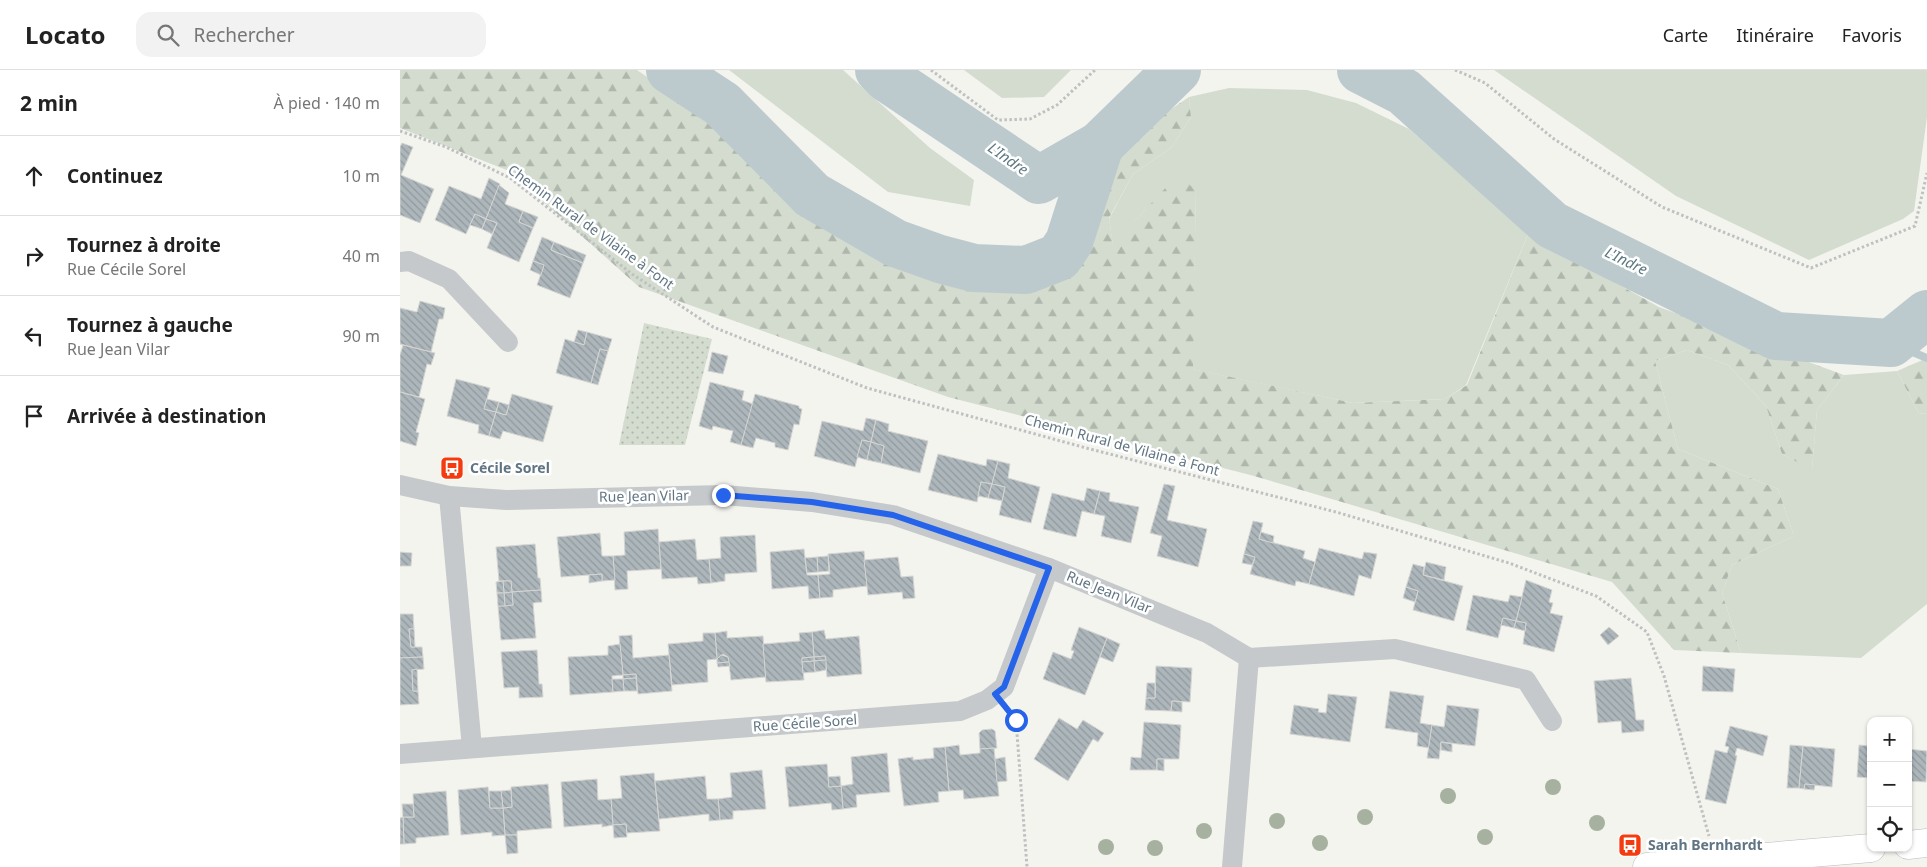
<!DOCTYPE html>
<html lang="fr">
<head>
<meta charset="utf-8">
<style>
	body { margin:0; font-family:"Noto Sans",sans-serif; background:#f2f2f2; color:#222 }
	.controls { position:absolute; right:15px; bottom:15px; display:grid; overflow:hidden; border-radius:10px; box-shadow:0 1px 4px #0004 }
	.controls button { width:45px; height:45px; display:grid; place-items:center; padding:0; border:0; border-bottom:1px solid #e0e0e0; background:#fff; color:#222; font:25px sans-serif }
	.stop { position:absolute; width:15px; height:15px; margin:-11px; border:4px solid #2563eb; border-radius:50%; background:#fff }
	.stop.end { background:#2563eb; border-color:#fff; box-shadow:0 1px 5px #0008 }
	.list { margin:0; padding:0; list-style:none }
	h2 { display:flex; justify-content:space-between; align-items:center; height:65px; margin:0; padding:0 20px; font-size:21px }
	h2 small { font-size:16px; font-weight:400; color:#767676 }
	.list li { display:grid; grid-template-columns:32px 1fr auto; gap:15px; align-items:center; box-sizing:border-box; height:80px; padding:0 20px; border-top:1px solid #e0e0e0 }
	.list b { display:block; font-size:19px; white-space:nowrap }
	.list p { margin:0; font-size:16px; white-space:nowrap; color:#767676 }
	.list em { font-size:16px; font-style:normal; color:#767676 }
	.icon { flex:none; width:28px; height:28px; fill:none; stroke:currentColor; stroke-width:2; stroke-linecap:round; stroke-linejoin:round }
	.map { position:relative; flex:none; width:1527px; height:797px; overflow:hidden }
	header { display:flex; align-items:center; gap:30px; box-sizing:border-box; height:70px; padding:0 25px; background:#fff; border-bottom:1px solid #e0e0e0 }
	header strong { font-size:24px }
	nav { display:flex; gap:28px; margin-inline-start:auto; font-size:18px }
	.search { width:350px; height:45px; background:#f2f2f2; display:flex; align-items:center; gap:12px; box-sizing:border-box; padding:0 18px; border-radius:15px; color:#767676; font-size:19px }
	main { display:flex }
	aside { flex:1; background:#fff }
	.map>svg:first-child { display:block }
	.green { fill:#d4dccf }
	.forest { fill:url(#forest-firs) }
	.park { fill:url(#park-dots) }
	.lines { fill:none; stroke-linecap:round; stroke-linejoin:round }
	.stream { stroke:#bccace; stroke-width:8 }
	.river { stroke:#bccace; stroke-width:48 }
	.building { fill:url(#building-back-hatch); stroke:#d5d5d2 }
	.secondary-casing { stroke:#b7bcc0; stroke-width:29 }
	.path { stroke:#bec0c1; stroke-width:3; stroke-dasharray:2.5 2.5; stroke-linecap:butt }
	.minor { stroke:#c5c9cb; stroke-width:20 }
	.secondary { stroke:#fff; stroke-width:28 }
	.tree { fill:#a6b1a0 }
	.route { stroke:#2563eb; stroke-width:6 }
	.labels { text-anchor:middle; stroke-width:5; stroke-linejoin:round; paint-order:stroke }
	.street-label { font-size:14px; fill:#607583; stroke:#fff }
	.poi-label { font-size:14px; font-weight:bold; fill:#607583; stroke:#fff; text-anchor:start }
	.water-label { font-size:15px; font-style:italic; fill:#5b7881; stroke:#fff }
</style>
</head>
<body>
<header>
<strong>Locato</strong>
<div class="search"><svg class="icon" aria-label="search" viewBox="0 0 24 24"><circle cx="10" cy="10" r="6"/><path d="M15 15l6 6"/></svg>Rechercher</div>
<nav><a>Carte</a><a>Itinéraire</a><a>Favoris</a></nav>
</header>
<main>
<aside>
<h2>2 min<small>À pied · 140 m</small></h2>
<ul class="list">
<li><svg class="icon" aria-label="ahead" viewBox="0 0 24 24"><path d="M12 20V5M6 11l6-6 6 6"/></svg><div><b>Continuez</b></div><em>10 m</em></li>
<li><svg class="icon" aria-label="right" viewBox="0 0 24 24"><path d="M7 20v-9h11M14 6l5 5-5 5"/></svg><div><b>Tournez à droite</b><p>Rue Cécile Sorel</p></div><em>40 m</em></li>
<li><svg class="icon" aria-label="left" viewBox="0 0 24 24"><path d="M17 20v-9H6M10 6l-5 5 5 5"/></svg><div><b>Tournez à gauche</b><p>Rue Jean Vilar</p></div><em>90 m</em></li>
<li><svg class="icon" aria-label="arrive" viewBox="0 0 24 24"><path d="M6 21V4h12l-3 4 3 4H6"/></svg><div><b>Arrivée à destination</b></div></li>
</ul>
</aside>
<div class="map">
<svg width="1527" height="797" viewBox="0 0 1527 797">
	<defs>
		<pattern id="forest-firs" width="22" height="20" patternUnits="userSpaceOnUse" patternTransform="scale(1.25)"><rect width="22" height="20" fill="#d4dccf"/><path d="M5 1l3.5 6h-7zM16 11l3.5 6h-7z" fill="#afb7ad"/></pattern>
		<pattern id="park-dots" width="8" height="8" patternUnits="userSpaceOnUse" patternTransform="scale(1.25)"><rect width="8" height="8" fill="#d4dccf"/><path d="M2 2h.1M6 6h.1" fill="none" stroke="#afb7ad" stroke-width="1.8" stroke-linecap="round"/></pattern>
		<pattern id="building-back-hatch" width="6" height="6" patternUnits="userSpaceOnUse" patternTransform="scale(1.25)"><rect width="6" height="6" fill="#adb6ba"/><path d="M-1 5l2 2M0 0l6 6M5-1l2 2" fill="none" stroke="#90999d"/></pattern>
	</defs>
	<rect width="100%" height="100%" fill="#f4f4ef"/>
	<g class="green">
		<path d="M329 0H443L530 78 574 110 570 136 488 122Z"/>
		<path d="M564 0H671L644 27 602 28Z"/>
		<path d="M1094 0H1527V47L1514 141 1503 149 1409 190 1276 126Z"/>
		<path d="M829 18 907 20 956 33 1009 59 1128 164 1066 315 1045 329 953 333 792 299 796 121 746 139 713 176 709 149 733 104 771 78 791 47 789 27Z"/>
		<path d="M1287 280 1328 295 1366 336 1382 384 1412 399 1417 340 1444 305 1497 301 1519 344 1527 343V534L1461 588 1341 583 1322 523 1332 495 1394 466 1378 419 1278 379 1255 291Z"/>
	</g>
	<g class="forest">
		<path d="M0 0H237L338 69 439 160 506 191 560 212 646 213 672 189 699 117 719 74 789 27 791 47 771 78 733 104 709 148 713 175 769 114 788 113 796 121 793 299 953 333 1045 329 1067 315 1128 164 1259 237 1444 305 1417 340 1412 400 1382 384 1366 336 1328 295 1287 280 1255 291 1278 379 1378 419 1394 466 1332 495 1322 523 1341 583 1274 580 1212 512 854 406 548 327 239 217 109 101 0 58Z"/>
		<path d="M1527 288V343L1519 344 1497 301Z"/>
	</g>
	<path class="park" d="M244 253 312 269 285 375H219Z"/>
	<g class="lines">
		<path class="stream" d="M1491 273 1527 288"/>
		<g class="river">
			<path d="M270 0 322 34 412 125 495 173 540 189 574 198 626 200 659 187 669 172 700 75"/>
			<path d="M479 0 487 8 639 110 700 75 777 0"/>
			<path d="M961 0 1004 22 1152 155 1376 266 1491 273 1527 244"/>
		</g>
	</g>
	<g class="building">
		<path d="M2 73 13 77 1 105 34 119 20 153 0 145V77Z"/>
		<path d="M89 108 100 114 86 149 75 144 66 164 35 150 49 116 81 129Z"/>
		<path d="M99 115 109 123 105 134 123 141 119 152 133 158 119 192 87 178 97 153 86 149Z"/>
		<path d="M123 141 138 147 133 158 119 152Z"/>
		<path d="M75 144 86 149 82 159 70 155Z"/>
		<path d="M86 149 97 153 92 164 82 159Z"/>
		<path d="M142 167 154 172 151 180 183 193 170 228 137 215 144 195 133 191Z"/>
		<path d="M154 172 186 185 183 193 151 180Z"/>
		<path d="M133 191 144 195 141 205 130 200Z"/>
		<path d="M20 231 45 238 43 249H39L31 282 0 274V238L17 242Z"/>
		<path d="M178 260 187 262 184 275 174 272Z"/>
		<path d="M187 262 212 269 208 281 200 279 191 313 156 303 165 269 184 275Z"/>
		<path d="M3 275 35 283 31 295 27 294 19 327 0 322V285Z"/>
		<path d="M200 279 208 281 198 315 191 313Z"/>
		<path d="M312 282 328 286 323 304 308 301Z"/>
		<path d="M56 309 90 318 84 339 96 342 89 366 78 363 79 355 47 346Z"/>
		<path d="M310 312 344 321 342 330 353 334 341 375 330 372 333 361 313 356 312 360 299 356Z"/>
		<path d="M0 322 25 329 16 362 19 363 16 376 0 371Z"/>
		<path d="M112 324 153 336 143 372 103 361 100 369 89 366 96 342 106 345Z"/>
		<path d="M355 324 399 336V338L402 339 399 355 394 354 388 380 375 377V373L356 368 353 378 341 375Z"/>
		<path d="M87 329 99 332 96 342 84 339Z"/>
		<path d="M99 332 109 335 106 345 96 342Z"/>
		<path d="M466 348 476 350 471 372 462 370 455 397 414 386 422 351 463 361Z"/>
		<path d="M476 350 489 354 488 361 528 371 520 403 481 393 484 376 471 372Z"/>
		<path d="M462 370 471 372 467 390 457 387Z"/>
		<path d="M471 372 484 376 481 393 467 390Z"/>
		<path d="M538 384 586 396 587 389 598 391 592 414 581 412 577 432 528 420Z"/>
		<path d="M598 391 610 394 608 408 640 417 631 453 599 445 605 417 592 414Z"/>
		<path d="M581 412 592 414 588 428 578 426Z"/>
		<path d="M592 414 605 417 602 431 588 428Z"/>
		<path d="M764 414 775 416 767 450 807 459 798 497 757 486 762 466 750 463Z"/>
		<path d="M687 418 700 421 694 444 682 441 676 467 643 459 652 423 684 431Z"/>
		<path d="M700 421 710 423 709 431 739 437 731 473 701 466 705 446 694 444Z"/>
		<path d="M853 451 863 453 859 469 905 481 903 488 915 492 909 514 896 511 895 516 850 504 855 487 844 484Z"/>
		<path d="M258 459 261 499 227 501 228 519 215 520 213 486 225 485 224 462Z"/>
		<path d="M861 462 874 466 873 473 859 469Z"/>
		<path d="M200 463 202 486H213L215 510 202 511V504L161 507 157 467Z"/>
		<path d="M355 465 357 502 325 504V511L311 513 309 489 321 488 320 467Z"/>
		<path d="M295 469 297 490 309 489 311 513 298 514 297 507 262 509 259 472Z"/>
		<path d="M135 474 138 508H140L141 520 112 522 111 511H99L96 477Z"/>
		<path d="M919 478 962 489 964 482 977 484 971 509 959 505 954 526 909 514Z"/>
		<path d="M404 479 407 505H418L420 528 409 529 408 516 372 519 370 482Z"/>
		<path d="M464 481 467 516 433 520V527L420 528 418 505 430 504 428 484Z"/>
		<path d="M0 482 12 483 11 496H0Z"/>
		<path d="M844 484 855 487 852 495 842 493Z"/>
		<path d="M428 486 429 501 418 502 417 487Z"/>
		<path d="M417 487 418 502 407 503 405 488Z"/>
		<path d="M498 487 501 507 513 506 515 528 503 529 502 522 468 525 464 490Z"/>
		<path d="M1026 492 1046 497 1044 510 1023 505Z"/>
		<path d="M1013 494 1024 497 1023 505 1063 516 1054 551 1013 540 1018 521 1006 517Z"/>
		<path d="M202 504V511L189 513V505Z"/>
		<path d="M1126 510 1152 520 1149 532 1153 533 1150 543 1163 546 1154 582 1123 574 1126 553 1116 551Z"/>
		<path d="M103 511H111L112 522 104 523Z"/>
		<path d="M103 511 104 523H97L96 512Z"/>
		<path d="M1006 517 1018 521 1015 532 1003 528Z"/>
		<path d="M141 520 142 532 133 533 136 568 101 570 98 536 113 535 112 522Z"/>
		<path d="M112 522 113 535 105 536 104 523Z"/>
		<path d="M97 523H104L105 536H98Z"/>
		<path d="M1073 525 1108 532 1110 525 1122 527 1116 551 1103 548 1098 568 1066 560Z"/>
		<path d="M0 544H13L14 559H9L11 577H22L23 587 0 588Z"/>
		<path d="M1103 548 1116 551 1114 558 1101 555Z"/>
		<path d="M1116 551 1126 553 1125 561 1114 558Z"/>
		<path d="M679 557 707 568 685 625 643 609 653 582 671 589 674 581 671 580Z"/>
		<path d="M1209 557 1219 566 1208 575 1200 565Z"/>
		<path d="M9 559H14L15 577H11Z"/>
		<path d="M424 560 426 569 459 566 462 604 427 607 425 586 414 587 412 562Z"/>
		<path d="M327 561V568L363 566 366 607 331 610 328 587 323 584 317 589 315 563Z"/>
		<path d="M412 562 414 587 402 588 404 610 366 612 363 574 400 571 399 563Z"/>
		<path d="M303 563H315L317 589 307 590 308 612 272 615 268 574 303 571Z"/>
		<path d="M232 565 233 588 269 585 272 621 238 624 236 604 223 605 219 566Z"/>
		<path d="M707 568 720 574 713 592 700 587Z"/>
		<path d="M220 574 223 605 212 606 213 622 170 625 168 587 208 585V576Z"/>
		<path d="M137 580 139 614H142L143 627 119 628V617L104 618 101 582Z"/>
		<path d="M321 585 328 587 329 592 317 593V589Z"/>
		<path d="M425 586 426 590 414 591V587Z"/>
		<path d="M23 587 24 599 12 600 13 621H18L19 634 0 635V588Z"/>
		<path d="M414 587V591L402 592V588Z"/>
		<path d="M426 590V600L415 602 414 591Z"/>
		<path d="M414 591 415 602 403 603 402 592Z"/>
		<path d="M329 592 330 596 318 597 317 593Z"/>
		<path d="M756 596 792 598 790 632 772 631 771 641 745 640 746 628H755Z"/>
		<path d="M1303 596 1335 599 1333 622 1302 621Z"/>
		<path d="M17 599 18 621H13L12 600Z"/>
		<path d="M236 604V608L223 609V605Z"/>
		<path d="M236 608 237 621H224L223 609Z"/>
		<path d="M1231 608 1236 650H1244V661L1222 663 1221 651 1198 653 1194 611Z"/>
		<path d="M212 609H223L224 621 213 622Z"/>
		<path d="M747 613H755V628H746Z"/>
		<path d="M990 621 1024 626 1020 653 1032 655 1029 678 1017 676 1018 663 985 658Z"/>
		<path d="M928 624 957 627 950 672 890 664 894 635 919 639 918 642 926 643Z"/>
		<path d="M772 631 782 632V642L771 641Z"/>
		<path d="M1047 635 1079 639 1075 676 1041 672 1039 689 1027 688 1032 655 1044 657Z"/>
		<path d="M659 648 677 659 683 650 704 663 698 672 693 669 668 711 634 689Z"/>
		<path d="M744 652 781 655 779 689H757V700H730L731 687 741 688Z"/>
		<path d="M1330 656 1368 666 1363 686 1337 678 1335 685 1337 686 1326 734 1305 729 1315 680 1327 683 1329 677 1325 676Z"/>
		<path d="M592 659 595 661 597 678 580 679 579 663 582 660Z"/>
		<path d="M1041 672 1052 674V682L1041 680Z"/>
		<path d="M559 675 560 685 580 683V679L594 678 599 726 564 729 563 720 549 721 545 677Z"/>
		<path d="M1390 675 1403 676 1399 718H1387Z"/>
		<path d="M1459 675 1471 676V708L1457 707Z"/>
		<path d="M1403 676 1435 679 1432 717 1405 714 1404 719 1399 718Z"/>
		<path d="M545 677 549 721 538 722 539 732 504 736 498 689 513 687V690L534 688 533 678Z"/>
		<path d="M1508 679 1527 681 1526 712 1508 711Z"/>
		<path d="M487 683 490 722 456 725 457 737 443 739 441 716 453 714 451 687Z"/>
		<path d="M605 687 607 711 597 712 595 689Z"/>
		<path d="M757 689H764V701L757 700Z"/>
		<path d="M427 694 429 717 441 716 443 739 432 740 431 733 389 737 385 697Z"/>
		<path d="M362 700 366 739 333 741V749L320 750 318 729 332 727 330 703Z"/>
		<path d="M254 703 260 761 227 763 226 754 213 755 211 729 222 728 220 706Z"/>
		<path d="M305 706 307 729H318L320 750 309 751V744L259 749 255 711Z"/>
		<path d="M440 706 441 716 429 717 428 707Z"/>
		<path d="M197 709 198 730 211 729 213 755 202 757V754L164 757 161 712Z"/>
		<path d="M148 714 152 758 117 761V765H105L103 738 112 737 111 717Z"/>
		<path d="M1405 714 1415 715 1414 720 1404 719Z"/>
		<path d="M88 717 90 738H103L105 765 92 766V762L61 765 58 720Z"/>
		<path d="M111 720 112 737 103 738 101 721Z"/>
		<path d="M46 721 49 765 16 768V773L4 774 3 747H14L13 724Z"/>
		<path d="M89 721H101L103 738H90Z"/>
		<path d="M2 734H13L14 747H3Z"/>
		<path d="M3 747 4 774H0V748Z"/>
		<path d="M226 754 227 767 214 768 213 755Z"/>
		<path d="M105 765H117L118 783 107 784Z"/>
	</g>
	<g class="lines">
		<g class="secondary-casing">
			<g id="secondary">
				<path d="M1508 775 1527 773"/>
				<path d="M1247 797 1471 778"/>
			</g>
		</g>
		<g class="path">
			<path d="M531 0 598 50 630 49 657 35 695 0"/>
			<path d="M1055 0 1085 13 1154 69 1262 137 1411 198 1515 156 1527 103"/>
			<path d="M0 61 46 77 110 108 232 204 313 257 467 318 690 379 936 442 1109 493 1196 526 1247 562 1264 606 1309 766"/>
			<path d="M609 642 616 650 627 797"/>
		</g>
		<g class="minor">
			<path d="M0 192 9 191 49 209 108 272"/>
			<path d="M0 415 49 426 106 430 323 425 412 432 493 445 649 498 807 563 849 588 995 579 1126 610 1152 651"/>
			<path d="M49 426 72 678"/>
			<path d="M0 684 560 641 587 630 604 617 649 498"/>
			<path d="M832 797 849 588"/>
		</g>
		<use href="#secondary" class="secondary"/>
	</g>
	<g class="tree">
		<circle cx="1153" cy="717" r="8"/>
		<circle cx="1048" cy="726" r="8"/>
		<circle cx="965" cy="747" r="8"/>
		<circle cx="877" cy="751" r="8"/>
		<circle cx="1197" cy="753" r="8"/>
		<circle cx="804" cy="761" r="8"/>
		<circle cx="1085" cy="767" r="8"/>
		<circle cx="920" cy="773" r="8"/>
		<circle cx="706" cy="777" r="8"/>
		<circle cx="755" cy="778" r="8"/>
	</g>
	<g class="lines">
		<path class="route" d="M323 425 412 432 493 445 649 498 604 617 595 624 616 650"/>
	</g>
	<defs>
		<g id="bus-square" transform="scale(1.25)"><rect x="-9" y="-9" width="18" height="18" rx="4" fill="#f43b0f" stroke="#fff"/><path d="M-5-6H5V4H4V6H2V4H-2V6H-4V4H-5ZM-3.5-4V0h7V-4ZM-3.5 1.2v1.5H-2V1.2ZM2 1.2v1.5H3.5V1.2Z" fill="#fff"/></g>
	</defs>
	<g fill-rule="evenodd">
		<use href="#bus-square" x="52" y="398"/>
		<use href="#bus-square" x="1230" y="775"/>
	</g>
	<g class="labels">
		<g class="street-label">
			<text transform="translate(191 157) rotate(36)" y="5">Chemin Rural de Vilaine à Font</text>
			<text transform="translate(722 375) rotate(15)" y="5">Chemin Rural de Vilaine à Font</text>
			<text transform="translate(244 426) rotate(-1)" y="5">Rue Jean Vilar</text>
			<text transform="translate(709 522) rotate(22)" y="5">Rue Jean Vilar</text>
			<text transform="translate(405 653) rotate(-4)" y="5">Rue Cécile Sorel</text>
		</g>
		<g class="poi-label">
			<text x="70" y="403">Cécile Sorel</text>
			<text x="1248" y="780">Sarah Bernhardt</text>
		</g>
		<g class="water-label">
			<text transform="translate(608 89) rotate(35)" y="5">L'Indre</text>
			<text transform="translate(1226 191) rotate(26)" y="5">L'Indre</text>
		</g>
	</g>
</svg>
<div class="controls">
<button>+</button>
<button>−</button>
<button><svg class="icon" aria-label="locate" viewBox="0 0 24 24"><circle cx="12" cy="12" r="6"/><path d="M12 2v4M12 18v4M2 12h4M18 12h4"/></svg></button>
</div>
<div class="stop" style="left:616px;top:650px"></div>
<div class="stop end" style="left:323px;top:425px"></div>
</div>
</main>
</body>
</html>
